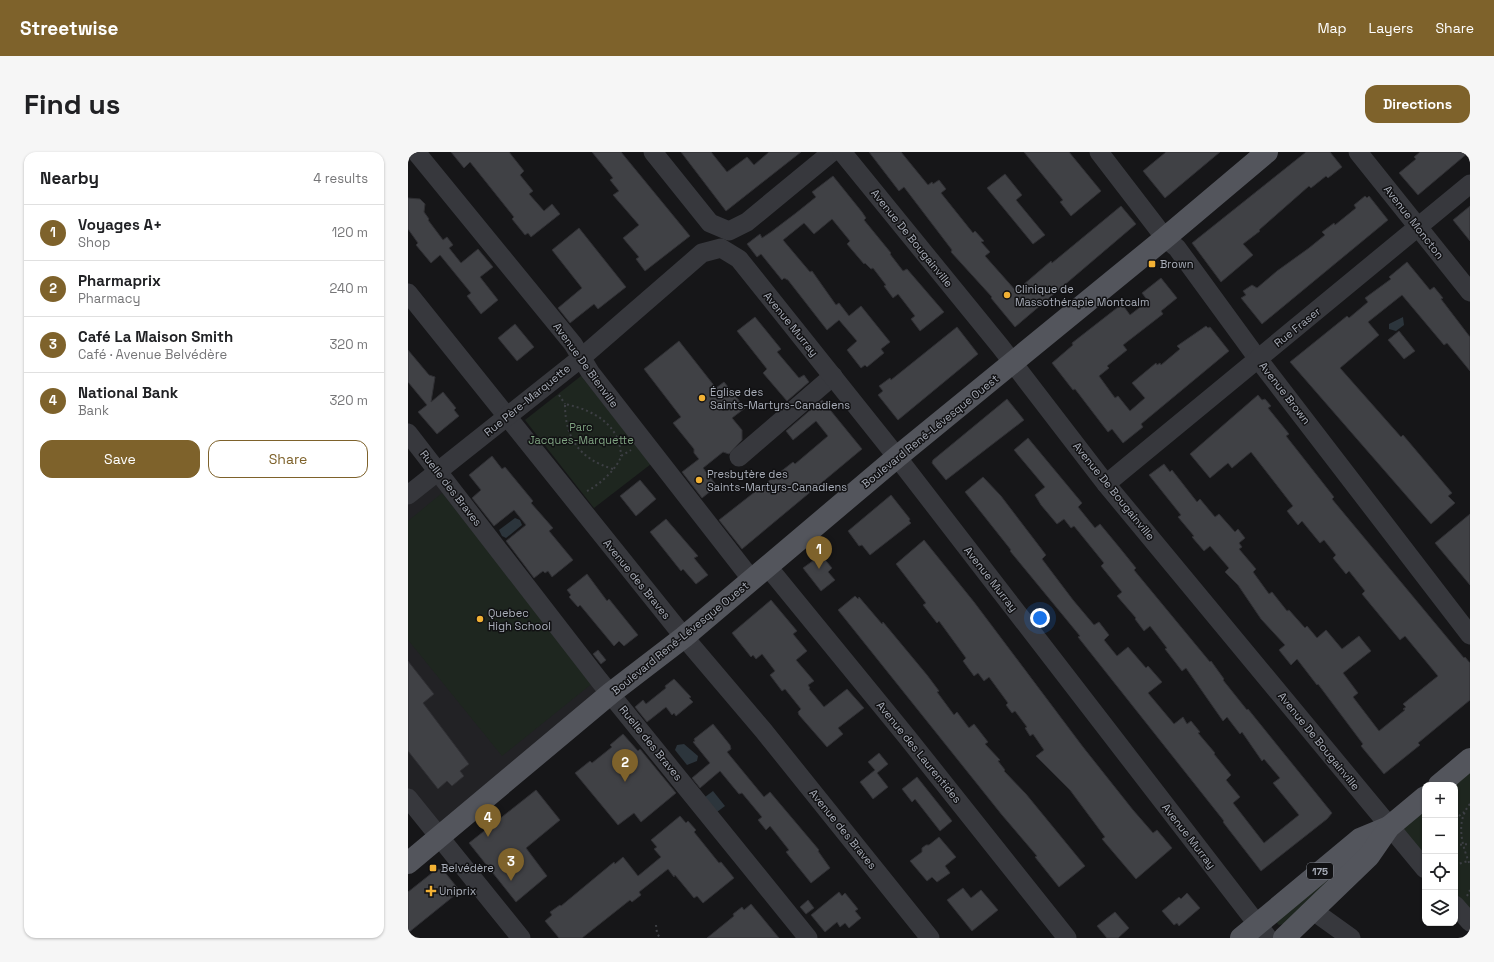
<!DOCTYPE html>
<html lang="en">
<head>
<meta charset="utf-8">
<style>
	body { margin:0; font-family:"Space Grotesk",sans-serif; background:#f6f6f6; color:#202124 }
	.controls { position:absolute; right:12px; bottom:12px; display:grid; overflow:hidden; border-radius:8px; box-shadow:0 1px 3px #0004 }
	.controls button { width:36px; height:36px; display:grid; place-items:center; padding:0; border:0; border-bottom:1px solid #e0e0e0; background:#fff; color:#202124; font:20px sans-serif }
	.you { position:absolute; left:632px; top:466px; width:14px; height:14px; margin:-10px; border:3px solid #fff; border-radius:50%; background:#1a73e8; box-shadow:0 0 0 6px #1a73e833 }
	.badge { display:grid; place-items:center; width:26px; height:26px; border-radius:50%; background:#7e622b; color:#fff; font-size:13px; font-weight:700 }
	.pin { position:absolute; translate:-50% -33px; filter:drop-shadow(0 1px 2px #0008) }
	.pin::after { content:''; position:absolute; top:21px; width:14px; height:12px; background:inherit; clip-path:polygon(0 0,100% 0,50% 100%) }
	.list { margin:0; padding:0; list-style:none }
	h2 { display:flex; justify-content:space-between; align-items:center; height:52px; margin:0; padding:0 16px; font-size:17px }
	h2 small { font-size:13px; font-weight:400; color:#757577 }
	.list li { display:grid; grid-template-columns:26px 1fr auto; gap:12px; align-items:center; box-sizing:border-box; height:56px; padding:0 16px; border-top:1px solid #e0e0e0 }
	.list b { display:block; font-size:15px; white-space:nowrap }
	.list p { margin:0; font-size:13px; white-space:nowrap; color:#757577 }
	.list em { font-size:13px; font-style:normal; color:#757577 }
	.actions { display:flex; gap:8px; padding:12px 16px }
	.actions a { flex:1; padding:9px 0; border:1px solid #7e622b; border-radius:12px; text-align:center; font-size:14px; color:#7e622b }
	.actions .main { background:#7e622b; color:#fff }
	.icon { flex:none; width:22px; height:22px; fill:none; stroke:currentColor; stroke-width:2; stroke-linecap:round; stroke-linejoin:round }
	.map { position:relative; flex:none; width:1062px; height:786px; overflow:hidden; border-radius:12px }
	header { display:flex; align-items:center; gap:24px; box-sizing:border-box; height:56px; padding:0 20px; background:#7e622b; color:#fff }
	header strong { font-size:19px }
	nav { display:flex; gap:22px; margin-inline-start:auto; font-size:14px }
	.intro { display:flex; align-items:center; justify-content:space-between; box-sizing:border-box; height:96px; padding:0 24px }
	h1 { margin:0; font-size:28px }
	.button { padding:10px 18px; border-radius:12px; background:#7e622b; color:#fff; font-size:14px; font-weight:700 }
	main { display:flex; gap:24px; padding:0 24px }
	aside { flex:1; background:#fff; border-radius:12px; box-shadow:0 1px 3px #0004 }
	.map>svg:first-child { display:block }
	.built { fill:#222225 }
	.green { fill:#1e261f }
	.water { fill:#2c353c }
	.building { fill:#404145; stroke:#303034 }
	.lines { fill:none; stroke-linecap:round; stroke-linejoin:round }
	.path { stroke:#3d3f44; stroke-width:2; stroke-dasharray:2 3; stroke-linecap:butt }
	.minor { stroke:#37383d; stroke-width:19 }
	.major { stroke:#53555c; stroke-width:22 }
	.poi-dot { fill:#f2b134; stroke:#111113; stroke-width:1.5 }
	.labels { text-anchor:middle; stroke-width:3; stroke-linejoin:round; paint-order:stroke }
	.shield { fill:#111113; stroke:#7b7e86; stroke-width:1 }
	.shield-label { font-size:10px; font-weight:bold; fill:#a8adb8 }
	.street-label { font-size:11px; fill:#a8adb8; stroke:#111113 }
	.poi-label { font-size:11px; fill:#a8adb8; stroke:#111113; text-anchor:start }
	.park-label { font-size:11px; fill:#7fa381; stroke:#111113 }
</style>
</head>
<body>
<header>
<strong>Streetwise</strong>
<nav><a>Map</a><a>Layers</a><a>Share</a></nav>
</header>
<div class="intro"><h1>Find us</h1><a class="button">Directions</a></div>
<main>
<aside>
<h2>Nearby<small>4 results</small></h2>
<ul class="list">
<li><span class="badge">1</span><div><b>Voyages A+</b><p>Shop</p></div><em>120 m</em></li>
<li><span class="badge">2</span><div><b>Pharmaprix</b><p>Pharmacy</p></div><em>240 m</em></li>
<li><span class="badge">3</span><div><b>Café La Maison Smith</b><p>Café · Avenue Belvédère</p></div><em>320 m</em></li>
<li><span class="badge">4</span><div><b>National Bank</b><p>Bank</p></div><em>320 m</em></li>
</ul>
<div class="actions"><a class="main">Save</a><a>Share</a></div>
</aside>
<div class="map">
<svg width="1062" height="786" viewBox="0 0 1062 786">
	<rect width="100%" height="100%" fill="#161618"/>
	<path class="built" d="M30 319 203 541 31 685 0 646V345Z"/>
	<g class="green">
		<path d="M173 224 243 312 186 356 117 268Z"/>
		<path d="M34 341 186 530 94 604 0 488V369Z"/>
		<path d="M1062 602V766L1047 749V633Z"/>
		<path d="M1017 640V712L982 669Z"/>
		<path d="M966 684 876 772 871 773 868 770Z"/>
	</g>
	<g class="water">
		<path d="M995 165 996 173 988 179 981 177V172Z"/>
		<path d="M107 366 112 368 114 373 98 386 94 384 91 378Z"/>
		<path d="M276 592 290 604 289 609 279 613 267 598 269 593Z"/>
		<path d="M305 639 317 654 309 660 297 645Z"/>
	</g>
	<g class="building">
		<path d="M43 0H101L116 19 112 23 125 39 121 42 136 59 144 52 152 62 123 85 120 81 117 83 104 67 106 65 62 10 56 16Z"/>
		<path d="M184 0H213L282 84 237 119 228 107 231 105 215 86 231 73 205 43 211 39 202 28 205 26Z"/>
		<path d="M273 0H303L319 20 339 5 346 13 361 0H393L318 59Z"/>
		<path d="M461 0H493L520 33 524 30 525 32 531 28 538 37 533 41 565 81 567 79 576 89 573 90 582 100 577 104 608 139 643 109 644 111 713 54 728 72 607 175 583 146 584 145 543 100 544 98 496 35 491 39Z"/>
		<path d="M616 0H661L693 39 663 64 652 50 655 48Z"/>
		<path d="M758 0H812L757 46 735 19Z"/>
		<path d="M898 0H922L934 15 920 26 918 24 903 36 901 34 851 78 852 79 835 92 845 103 813 130 784 91Z"/>
		<path d="M1012 0H1061L1010 43 991 21 1008 7 1006 5Z"/>
		<path d="M597 22 614 43 608 48 637 83 625 92 579 36Z"/>
		<path d="M425 24 454 60 458 66 456 68 483 101 482 102 495 119 499 117 536 160 512 179 503 167 507 164 490 142 485 146 476 134 478 133 465 116 463 117 457 111 456 112 439 92 442 89 424 67 406 82 396 71 375 88 402 120 404 119 428 153 431 151 441 164 453 154 482 190 473 197 476 201 459 215 457 213 453 216 439 198 449 189 431 168 419 178 380 128 376 126 374 128 353 102 349 105 339 92 352 82 354 86 363 80 388 61 408 45 404 40Z"/>
		<path d="M957 44 959 46 961 44 980 68 854 172 833 146 838 143 835 139 844 133 849 136 869 119 901 96 917 83 914 80 926 71 927 73 948 56 946 53Z"/>
		<path d="M0 46 12 47 17 52 16 60 21 67 20 68 35 88 39 85 45 93 41 96 53 111 70 97 85 115 72 125 90 148 73 162 59 144 63 141 32 103 23 111 8 93 10 91 0 77Z"/>
		<path d="M1062 54V89L1045 68Z"/>
		<path d="M171 76 218 135 190 157 186 152 162 171 150 156 174 136 144 98Z"/>
		<path d="M999 110 1022 138 1026 135 1035 146 1033 147 1062 185V219L1039 191 1036 193 994 143 960 170 971 183 932 216 993 285 995 283 1044 341 1040 344 1047 351 1023 372 882 210 939 164 941 166 960 150 957 146 983 127 981 125Z"/>
		<path d="M753 126 769 146 753 159 755 162 715 193 719 198 699 214 701 216 691 224 707 246 710 244 722 259 737 246 724 231 748 211 749 213 752 211 753 213 772 197 769 194 798 174 800 176 802 175 821 199 733 272 735 275 715 291 704 277 700 280 667 237 665 238 644 211 665 193 664 191 714 152 722 163 740 149 734 141Z"/>
		<path d="M347 165 373 197 369 200 391 226 396 223 401 230 379 249 355 221 359 217 329 179Z"/>
		<path d="M107 172 126 195 109 209 90 186Z"/>
		<path d="M549 175 570 202 490 268 470 243 475 239 471 234 482 226 483 228Z"/>
		<path d="M991 179 1007 199 996 207 980 188Z"/>
		<path d="M271 189 308 236 316 230 337 256 324 266 334 278V288L321 302 315 300 295 316 309 334 294 346 274 320 291 307 286 301V297L265 271 273 265 236 217Z"/>
		<path d="M0 198 21 223 27 225 23 250 35 240 48 256 46 258 51 264 29 282 10 260 19 253 0 230Z"/>
		<path d="M850 243 854 248 857 247 863 254 860 256 881 282 878 284 926 345 924 347 1056 506 1057 505 1062 511V548L1010 591 1012 593 976 622 953 594 955 592 910 532 909 533 889 507 883 513 871 498 877 493 853 467 830 433 817 420 821 416 802 394 796 399 784 385 786 384 770 365 773 363 741 323 756 312 762 320 764 318 789 350 792 347 807 365 811 362 827 380 830 377 837 386 831 391 834 395 831 397 848 417 845 420 861 442 864 440 879 459 881 458 897 476 899 474 909 486 918 478 934 497 951 484 963 499 935 521 950 541 945 545 971 579 997 558 995 557 998 555 995 552 1030 524 997 484 992 488 954 442 957 439 941 419 938 422 925 406 928 403 916 388 912 391 894 369 890 373 879 359 885 354 843 300 824 316 820 311 802 326 782 302Z"/>
		<path d="M599 247 616 268 538 328 524 311 525 308Z"/>
		<path d="M414 248 454 297 334 397 311 368 385 310 387 312 420 284 408 269 385 288 378 279Z"/>
		<path d="M620 286 674 351 670 355 687 376 692 372 711 395 728 416 726 418 802 510 803 509 816 527 815 528 839 558 840 557 924 661 919 667 853 719 815 670 816 669 670 485 672 484 602 399 603 398 557 340 575 325 593 344 638 403 634 407 665 448 686 473 691 470 701 483 696 488 709 504 720 495 738 516 740 514 754 530 740 541 766 572 775 565 779 572 783 569 792 580 790 581 807 601 806 602 823 623 818 628 832 645 825 651 856 691 891 663 865 631 872 626 856 607 854 609 834 580 832 582 819 565 815 569 778 516 774 519 757 497 759 496 742 474 736 479 727 467 728 466 709 444 714 440 693 414 696 411 666 374 663 376 656 367 649 372 633 353 627 343 637 335 606 298Z"/>
		<path d="M84 304 94 317 97 315 125 349 123 351 145 376 141 379 165 408 144 425 140 419 137 421 135 419 126 426 98 389 118 373 106 358 86 374 64 346 73 338 61 323Z"/>
		<path d="M232 328 248 347 228 364 212 344Z"/>
		<path d="M483 343 502 367 501 369 503 371 462 403 454 393 451 394 440 379Z"/>
		<path d="M1062 362V433L1027 391Z"/>
		<path d="M258 367 290 404 286 406 300 423 288 432 275 417 273 419 242 380Z"/>
		<path d="M516 388 566 450 675 595 725 658 745 681 749 678 764 696 728 727 694 687 697 685 662 638 628 604 636 598 625 582 622 584 617 576 619 575 607 559 604 561 598 553 600 551 581 525 576 529 570 521 566 524 555 509 558 506 531 469 529 471 515 453 518 451 488 412Z"/>
		<path d="M413 403 424 416 420 420 427 428 413 439 395 416Z"/>
		<path d="M179 422 199 449 201 447 230 483 216 494 211 489 206 494 172 453 170 455 161 445 163 443 159 438Z"/>
		<path d="M447 444 450 447 451 445 474 472 475 470 519 523 531 539 529 540 546 563 549 560 561 576 566 572 580 590 577 592 592 608 590 609 597 618 596 619 618 642 677 714 651 735 627 705 629 704 594 663 430 458Z"/>
		<path d="M363 448 389 479 385 482 399 499 388 508 406 529 400 533 402 536 401 537 416 555 439 537 456 556 430 576 435 582 419 595 391 563 390 560 393 557 377 537 374 539 362 523 367 519 354 502 348 507 345 503 343 505 324 481Z"/>
		<path d="M190 498 198 508 193 512 185 502Z"/>
		<path d="M0 509 26 542 15 551 61 612 52 619 56 624 44 634 39 629 30 637 0 599Z"/>
		<path d="M266 527 283 545 281 546 285 550 268 564 266 561 264 563 258 555 239 570 227 555 235 548 238 552 258 536 257 534Z"/>
		<path d="M305 572 322 593 323 597 319 600 356 645 362 640 411 698 410 699 422 716 403 731 378 700 381 698 362 674 358 678 350 668 354 665 334 641 331 642 312 619 292 636 284 626 302 611 285 590 287 589 286 587Z"/>
		<path d="M215 582 230 599 232 597 268 641 233 670 226 661 210 673 167 621 182 609 184 611 204 595 202 593Z"/>
		<path d="M471 601 480 612 469 621 480 635 465 647 452 630 467 618 460 610Z"/>
		<path d="M509 625 544 669 532 679 507 647 504 650 494 637Z"/>
		<path d="M128 638 152 668 118 696 139 724 108 750 61 691Z"/>
		<path d="M272 664 278 671 280 669 288 678 286 680 311 711 313 710 326 726 295 751 289 744 286 746 267 723 266 725 260 717 231 740 233 743 224 750 222 748 174 786H151L137 769 144 763 142 760 152 753 153 754 206 710 207 712 215 705 230 724 253 705 246 697 249 695 243 688Z"/>
		<path d="M531 685 548 705 537 714 542 721 529 730 524 725 519 729 502 709 514 700V696L518 693H521Z"/>
		<path d="M29 717 35 718 52 739 0 781V740Z"/>
		<path d="M555 736 563 746 573 738 590 758 564 779 539 748Z"/>
		<path d="M431 740 434 744 437 741 450 757 447 759 453 766 441 776 437 771 432 775 429 770 417 780 403 763Z"/>
		<path d="M779 741 792 756 771 774 769 771 766 773 754 759 771 745 773 747Z"/>
		<path d="M400 748 406 756 398 762 392 755Z"/>
		<path d="M343 752 371 786H299L326 764 325 762 334 755 336 758Z"/>
		<path d="M707 760 721 776 710 786H699L689 774Z"/>
	</g>
	<g class="lines">
		<g class="path">
			<path d="M151 243 157 252"/>
			<path d="M205 317C172 307 157 287 157 252 185 258 212 272 213 304"/>
			<path d="M179 339C190 334 210 316 213 304L223 298"/>
			<path d="M1062 652C1047 670 1054 693 1062 713"/>
			<path d="M1047 667 1056 660"/>
			<path d="M1047 693 1062 692"/>
			<path d="M1047 713 1060 709"/>
			<path d="M1059 744 1062 738"/>
			<path d="M248 773 249 781 252 786"/>
		</g>
		<g class="minor">
			<path d="M8 0 165 192 182 220 344 428"/>
			<path d="M245 0 302 71 321 79 339 70 424 0"/>
			<path d="M434 0 592 194 698 332 1017 717"/>
			<path d="M691 0 757 86 769 96 850 207 1062 483"/>
			<path d="M950 0 1062 140"/>
			<path d="M0 141 276 485 355 578 522 786"/>
			<path d="M0 281 191 528 400 786"/>
			<path d="M331 305 425 224"/>
			<path d="M698 332 1062 32"/>
			<path d="M0 343 173 206 294 101 313 96 331 107 489 305 860 786"/>
			<path d="M360 415 499 585 659 786"/>
			<path d="M0 646 113 786"/>
			<path d="M1047 753 1062 770"/>
			<path d="M904 758 943 786"/>
		</g>
		<g class="major">
			<path d="M1031 633 1062 607"/>
			<path d="M0 711 203 541 276 485 489 305 757 86 859 0"/>
			<path d="M833 786 952 687 981 675"/>
			<path d="M876 786 961 704 981 675 1017 645"/>
		</g>
	</g>
	<g class="poi-dot">
		<rect x="740" y="108" width="8" height="8" rx="2"/>
		<circle cx="599" cy="143" r="4"/>
		<circle cx="294" cy="246" r="4"/>
		<circle cx="291" cy="328" r="4"/>
		<circle cx="72" cy="467" r="4"/>
		<rect x="21" y="712" width="8" height="8" rx="2"/>
		<path d="M21 733h4v4h4v4h-4v4h-4v-4h-4v-4h4z"/>
	</g>
	<g class="labels">
		<rect class="shield" x="899" y="711" width="26" height="16" rx="3"/>
		<g class="shield-label">
			<text x="912" y="723">175</text>
		</g>
		<g class="street-label">
			<text transform="translate(1006 70) rotate(52)" y="4">Avenue Moncton</text>
			<text transform="translate(504 86) rotate(51)" y="4">Avenue De Bougainville</text>
			<text transform="translate(383 172) rotate(51)" y="4">Avenue Murray</text>
			<text transform="translate(889 175) rotate(-39)" y="4">Rue Fraser</text>
			<text transform="translate(178 213) rotate(54)" y="4">Avenue De Bienville</text>
			<text transform="translate(877 241) rotate(52)" y="4">Avenue Brown</text>
			<text transform="translate(119 248) rotate(-39)" y="4">Rue Père-Marquette</text>
			<text transform="translate(522 279) rotate(-39)" y="4">Boulevard René-Lévesque Ouest</text>
			<text transform="translate(43 336) rotate(52)" y="4">Ruelle des Braves</text>
			<text transform="translate(706 339) rotate(51)" y="4">Avenue De Bougainville</text>
			<text transform="translate(229 427) rotate(51)" y="4">Avenue des Braves</text>
			<text transform="translate(583 427) rotate(52)" y="4">Avenue Murray</text>
			<text transform="translate(272 486) rotate(-39)" y="4">Boulevard René-Lévesque Ouest</text>
			<text transform="translate(911 589) rotate(51)" y="4">Avenue De Bougainville</text>
			<text transform="translate(243 591) rotate(51)" y="4">Ruelle des Braves</text>
			<text transform="translate(511 600) rotate(51)" y="4">Avenue des Laurentides</text>
			<text transform="translate(435 677) rotate(51)" y="4">Avenue des Braves</text>
			<text transform="translate(781 684) rotate(52)" y="4">Avenue Murray</text>
		</g>
		<g class="poi-label">
			<text x="752" y="116">Brown</text>
			<text x="607" y="141">Clinique de<tspan x="607" dy="13">Massothérapie Montcalm</tspan></text>
			<text x="302" y="244">Église des<tspan x="302" dy="13">Saints-Martyrs-Canadiens</tspan></text>
			<text x="299" y="326">Presbytère des<tspan x="299" dy="13">Saints-Martyrs-Canadiens</tspan></text>
			<text x="80" y="465">Quebec<tspan x="80" dy="13">High School</tspan></text>
			<text x="33" y="720">Belvédère</text>
			<text x="31" y="743">Uniprix</text>
		</g>
		<g class="park-label">
			<text x="173" y="279">Parc<tspan x="173" dy="13">Jacques-Marquette</tspan></text>
		</g>
	</g>
</svg>
<div class="controls">
<button>+</button>
<button>−</button>
<button><svg class="icon" aria-label="locate" viewBox="0 0 24 24"><circle cx="12" cy="12" r="6"/><path d="M12 2v4M12 18v4M2 12h4M18 12h4"/></svg></button>
<button><svg class="icon" aria-label="layers" viewBox="0 0 24 24"><path d="M12 4l9 5-9 5-9-5zM3 14l9 5 9-5"/></svg></button>
</div>
<div class="you"></div>
<div class="pin badge" style="left:411px;top:417px">1</div>
<div class="pin badge" style="left:217px;top:630px">2</div>
<div class="pin badge" style="left:103px;top:729px">3</div>
<div class="pin badge" style="left:80px;top:685px">4</div>
</div>
</main>
</body>
</html>
